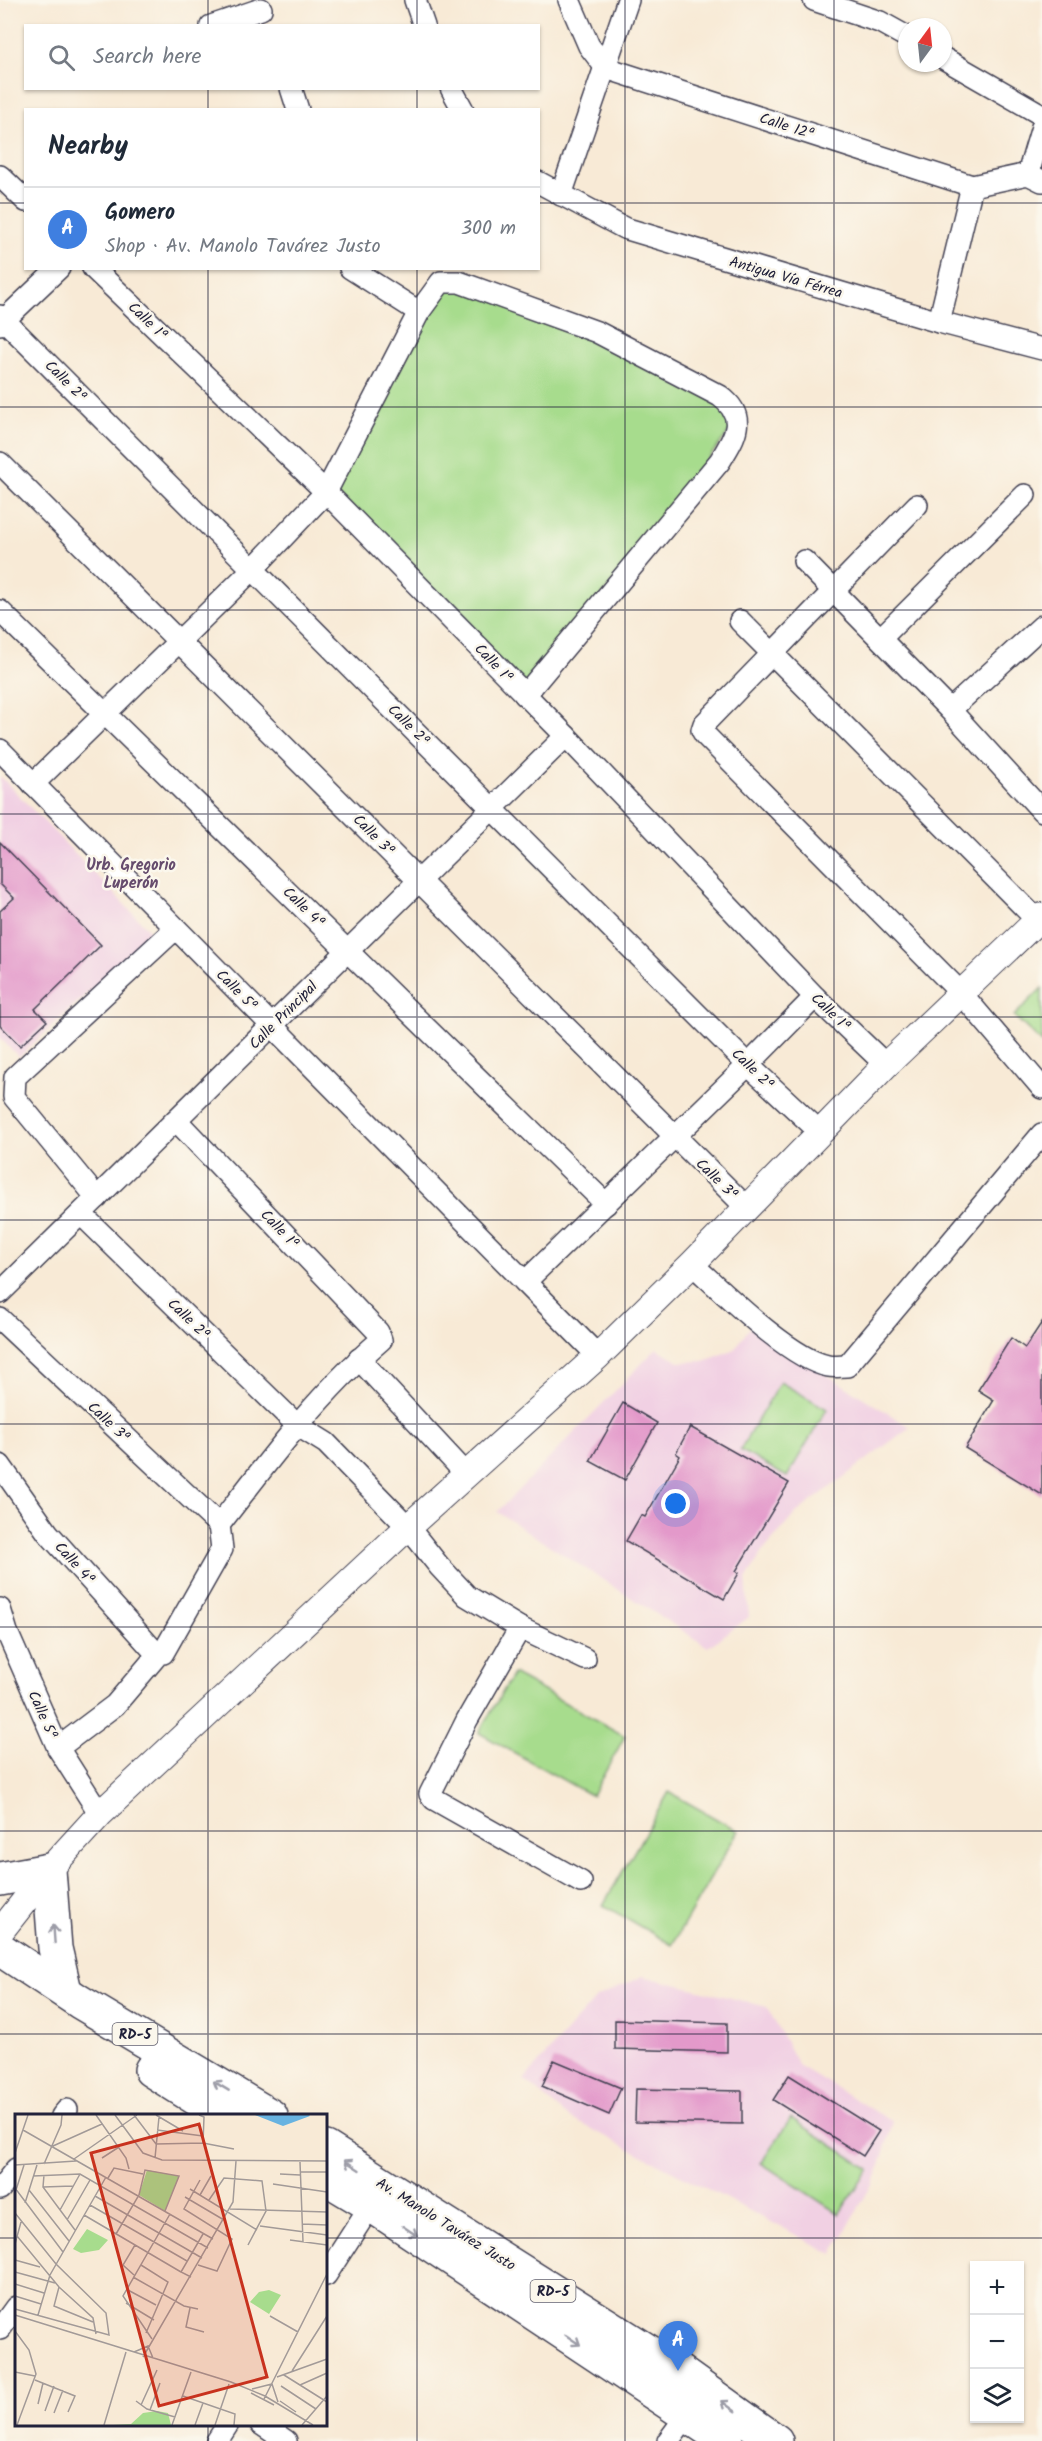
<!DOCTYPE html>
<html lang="en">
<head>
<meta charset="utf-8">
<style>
	body { margin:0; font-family:Kalam,sans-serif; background:#f6f6f7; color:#1f2937 }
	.controls { position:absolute; right:18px; bottom:18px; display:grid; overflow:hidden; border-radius:0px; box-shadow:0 2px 4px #0004 }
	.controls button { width:54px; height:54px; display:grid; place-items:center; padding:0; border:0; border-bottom:2px solid #e0e1e3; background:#fff; color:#1f2937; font:30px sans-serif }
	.compass { position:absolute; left:898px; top:18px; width:54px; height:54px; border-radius:50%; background:#fff; box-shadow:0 2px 4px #0004; rotate:15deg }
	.you { position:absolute; left:676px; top:1504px; width:21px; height:21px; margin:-15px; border:4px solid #fff; border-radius:50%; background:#1a73e8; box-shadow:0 0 0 9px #1a73e833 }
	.badge { display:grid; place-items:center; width:39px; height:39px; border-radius:50%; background:#ea580c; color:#fff; font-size:20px; font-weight:700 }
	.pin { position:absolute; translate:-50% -50px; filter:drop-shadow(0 2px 3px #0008) }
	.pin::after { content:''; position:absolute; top:32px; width:21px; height:18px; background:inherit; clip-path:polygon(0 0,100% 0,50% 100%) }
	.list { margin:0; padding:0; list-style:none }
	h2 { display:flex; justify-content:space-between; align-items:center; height:78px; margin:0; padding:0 24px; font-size:26px }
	h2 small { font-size:20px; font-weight:400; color:#747a83 }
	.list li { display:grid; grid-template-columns:39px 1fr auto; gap:18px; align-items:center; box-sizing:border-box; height:84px; padding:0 24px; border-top:2px solid #e0e1e3 }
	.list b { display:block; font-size:22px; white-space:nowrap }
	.list p { margin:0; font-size:20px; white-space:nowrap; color:#747a83 }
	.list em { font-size:20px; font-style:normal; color:#747a83 }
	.icon { flex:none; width:33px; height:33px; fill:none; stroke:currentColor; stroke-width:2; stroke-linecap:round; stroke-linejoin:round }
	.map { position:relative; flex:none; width:1042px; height:2441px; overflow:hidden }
	.search { position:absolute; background:#fff; box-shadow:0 2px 4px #0004; left:24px; top:24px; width:516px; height:66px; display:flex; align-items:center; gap:15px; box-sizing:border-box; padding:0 21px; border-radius:0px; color:#747a83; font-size:22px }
	.panel { position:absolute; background:#fff; box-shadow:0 2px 4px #0004; left:24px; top:108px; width:516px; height:162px; border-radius:0px }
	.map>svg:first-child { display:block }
	.built { fill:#f1d0e3 }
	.green { fill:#a7dc8d; stroke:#647f64; stroke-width:1.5 }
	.building { fill:#e399ca }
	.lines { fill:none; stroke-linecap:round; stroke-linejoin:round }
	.minor-casing { stroke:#424052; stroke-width:24 }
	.tertiary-casing { stroke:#424052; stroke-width:28 }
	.primary-casing { stroke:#424052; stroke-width:36 }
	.minor { stroke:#fff; stroke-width:21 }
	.tertiary { stroke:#fff; stroke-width:26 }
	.primary { stroke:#fff; stroke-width:33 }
	.oneway { stroke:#9c9ca7 }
	.grid { fill:none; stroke:#22223b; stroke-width:1.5; stroke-opacity:0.55 }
	.labels { text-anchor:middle; stroke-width:5; stroke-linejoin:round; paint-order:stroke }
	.shield { fill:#fbf7ec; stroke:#636270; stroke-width:1.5 }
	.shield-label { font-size:14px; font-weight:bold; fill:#22223b }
	.street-label { font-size:15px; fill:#22223b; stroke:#fbf7ec }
	.neighbourhood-label { font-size:16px; font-weight:bold; fill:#664c6d; stroke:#fbf7ec }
	.inset-road { fill:none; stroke:#a29a98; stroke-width:1.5 }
	.view { fill:#c8321e; fill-opacity:0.15; stroke:#c8321e; stroke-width:3 }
	.inset-edge { fill:none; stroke:#22223b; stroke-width:3 }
</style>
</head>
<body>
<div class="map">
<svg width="1042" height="2441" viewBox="0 0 1042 2441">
	<rect width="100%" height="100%" fill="#fbf7ec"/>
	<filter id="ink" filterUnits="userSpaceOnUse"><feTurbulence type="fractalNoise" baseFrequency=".0167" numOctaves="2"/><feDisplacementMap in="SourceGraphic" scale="12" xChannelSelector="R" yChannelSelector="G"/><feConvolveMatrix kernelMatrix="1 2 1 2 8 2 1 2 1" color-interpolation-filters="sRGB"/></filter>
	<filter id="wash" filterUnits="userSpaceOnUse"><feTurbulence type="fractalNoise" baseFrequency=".008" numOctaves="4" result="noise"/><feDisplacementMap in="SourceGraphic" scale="24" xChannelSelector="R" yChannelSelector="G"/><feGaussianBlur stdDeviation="1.35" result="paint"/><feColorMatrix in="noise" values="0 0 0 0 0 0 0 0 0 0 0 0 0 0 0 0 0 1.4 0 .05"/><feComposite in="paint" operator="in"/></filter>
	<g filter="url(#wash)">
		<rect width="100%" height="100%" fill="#f8ead6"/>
		<g class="built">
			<path d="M0 776 152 933 19 1057 0 1038Z"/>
			<path d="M750 1327 910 1427 796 1513 764 1550 746 1579 749 1617 708 1647 497 1512 657 1348 679 1362 705 1361 735 1349Z"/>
			<path d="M643 1976 767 2007 798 2065 893 2122 877 2175 833 2254 568 2117 524 2080 596 1998Z"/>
		</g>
		<g class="green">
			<path d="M459 282 691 380 736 423 525 695 326 492 419 312Z"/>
			<path d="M1042 988V1043L1014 1016Z"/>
			<path d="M780 1382 827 1409 787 1477 740 1450Z"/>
			<path d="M513 1674 625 1736 592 1796 479 1733Z"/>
			<path d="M669 1792 738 1831 672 1945 603 1905Z"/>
			<path d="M791 2118 869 2169 839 2214 761 2163Z"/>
		</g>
		<g id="blocks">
			<g class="building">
				<path d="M0 842 101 945 35 1009 47 1021 20 1046 0 1025V911L14 898 0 884Z"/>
				<path d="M1042 1322V1495L965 1448 994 1400 978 1390 1011 1338 1025 1348Z"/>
				<path d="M623 1403 657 1423 625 1480 590 1461Z"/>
				<path d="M690 1427 789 1483 736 1571 739 1573 724 1599 626 1541 641 1515 645 1517 680 1456 676 1453Z"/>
				<path d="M615 2020 727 2023V2052L615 2049Z"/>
				<path d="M554 2060 621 2088 609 2115 542 2086Z"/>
				<path d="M789 2075 879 2131 863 2156 773 2100Z"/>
				<path d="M636 2089 742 2091V2124L635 2122Z"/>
			</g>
		</g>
	</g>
	<g filter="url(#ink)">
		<use href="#blocks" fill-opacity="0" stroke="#424052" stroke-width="1.5"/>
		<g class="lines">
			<g class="minor-casing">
				<g id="minor">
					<path d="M415 0 424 26"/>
					<path d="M569 0 589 46 606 68 972 186 1028 174 1042 181"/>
					<path d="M814 0 880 22 907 37"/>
					<path d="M211 26 261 9"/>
					<path d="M943 58 1042 115"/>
					<path d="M291 88 298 110"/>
					<path d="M451 88 463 110"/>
					<path d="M1028 174 1042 127"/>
					<path d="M0 176 26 201"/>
					<path d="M538 182 624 228 939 322 1042 349"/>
					<path d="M561 195 628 0"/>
					<path d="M93 268 326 492 566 736 815 997 886 1065"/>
					<path d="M350 268 419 312"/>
					<path d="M0 316 748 1065 820 1132"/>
					<path d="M939 322 972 186"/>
					<path d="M0 324 59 268"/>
					<path d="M0 463 747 1208"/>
					<path d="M917 505 704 724 702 730 705 735 961 993 1042 1088"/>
					<path d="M804 561 950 710 1042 811"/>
					<path d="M0 611 606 1204"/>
					<path d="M740 621 1037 920"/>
					<path d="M881 638 1025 495"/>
					<path d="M950 710 1042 626"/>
					<path d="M0 750 525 1282"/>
					<path d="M33 784 253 569 326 492 419 312 441 282H459L597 332 720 396C748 417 735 437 720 461L525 695"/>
					<path d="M97 1198 14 1097 15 1077 175 929"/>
					<path d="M81 1214 297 1425 326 1443 408 1527 439 1566 467 1596 520 1628 585 1659"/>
					<path d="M692 1264C722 1291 790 1359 828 1366 834 1367 841 1366 847 1366L1042 1134"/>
					<path d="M0 1293 566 736"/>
					<path d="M0 1319 219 1525"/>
					<path d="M598 1356 525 1282 748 1065 815 997"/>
					<path d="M359 1359 467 1475"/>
					<path d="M0 1465 48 1533 155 1652 159 1653"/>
					<path d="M0 1609 7 1632 58 1748 100 1814"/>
					<path d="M520 1628 467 1720 430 1794 434 1799 581 1882"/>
					<path d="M58 1748 115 1705 159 1653H163L222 1549 219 1525C269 1460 318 1394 381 1340L378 1332 176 1120"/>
					<path d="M62 2116 67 2110"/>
					<path d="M0 2189 16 2169"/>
					<path d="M326 2275 371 2205"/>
					<path d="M0 2329 16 2307"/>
					<path d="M261 2424 286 2441"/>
					<path d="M217 2441 228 2424"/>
					<path d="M668 2441 688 2414"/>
				</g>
			</g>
			<g class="tertiary-casing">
				<path id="tertiary" d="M0 1932 49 1870 100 1814 408 1527 598 1356 692 1264 886 1065 1042 916"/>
			</g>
			<g class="primary-casing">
				<g id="primary">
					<path d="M0 1879 49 1870 55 1948 65 1991"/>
					<path d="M0 1949 80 2002 271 2116"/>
					<path d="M151 2070 224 2116"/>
					<path d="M326 2148 667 2363 776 2441"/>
					<path d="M326 2178 371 2205 726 2441"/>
				</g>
			</g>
			<use href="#minor" class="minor"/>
			<use href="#tertiary" class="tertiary"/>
			<use href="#primary" class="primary"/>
		</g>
		<defs><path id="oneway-shaft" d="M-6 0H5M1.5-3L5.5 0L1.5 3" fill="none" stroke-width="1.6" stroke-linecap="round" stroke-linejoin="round" transform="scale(1.5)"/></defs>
		<g class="oneway">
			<use href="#oneway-shaft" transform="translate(54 1934) rotate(-94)"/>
			<use href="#oneway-shaft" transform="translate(221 2086) rotate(-149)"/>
			<use href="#oneway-shaft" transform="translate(352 2165) rotate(-147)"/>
			<use href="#oneway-shaft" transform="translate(410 2231) rotate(34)"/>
			<use href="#oneway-shaft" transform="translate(573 2340) rotate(34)"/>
			<use href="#oneway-shaft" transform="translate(728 2406) rotate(-144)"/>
		</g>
	</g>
	<path class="grid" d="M208 0V26M417 0V26M625 0V2441M834 0V2441M208 88V110M417 88V110M0 203H26M538 203H1042M208 268V2116M417 268V2441M0 407H1042M0 610H1042M0 814H1042M0 1017H1042M0 1220H1042M0 1424H1042M0 1627H1042M0 1831H1042M0 2034H1042M0 2238H16M326 2238H1042M208 2424V2441"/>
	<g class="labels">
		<g class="shield">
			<rect x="112.5" y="2023" width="45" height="22" rx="4.5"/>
			<rect x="530.5" y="2280" width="45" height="22" rx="4.5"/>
		</g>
		<g class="shield-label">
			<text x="135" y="2039">RD-5</text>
			<text x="553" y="2296">RD-5</text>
		</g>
		<g class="street-label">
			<text transform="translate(787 126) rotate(18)" y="5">Calle 12ª</text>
			<text transform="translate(786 277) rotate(16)" y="5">Antigua Vía Férrea</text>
			<text transform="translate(148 321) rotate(44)" y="5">Calle 1ª</text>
			<text transform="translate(66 381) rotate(45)" y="5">Calle 2ª</text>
			<text transform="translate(494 663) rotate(46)" y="5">Calle 1ª</text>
			<text transform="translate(409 725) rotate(45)" y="5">Calle 2ª</text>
			<text transform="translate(374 835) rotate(45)" y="5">Calle 3ª</text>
			<text transform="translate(304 907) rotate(44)" y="5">Calle 4ª</text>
			<text transform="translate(237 990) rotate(45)" y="5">Calle 5ª</text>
			<text transform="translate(831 1012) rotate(44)" y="5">Calle 1ª</text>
			<text transform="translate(283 1015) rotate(-45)" y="5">Calle Principal</text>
			<text transform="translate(753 1069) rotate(44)" y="5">Calle 2ª</text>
			<text transform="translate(717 1179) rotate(44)" y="5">Calle 3ª</text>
			<text transform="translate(280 1229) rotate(46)" y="5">Calle 1ª</text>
			<text transform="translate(189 1319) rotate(44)" y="5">Calle 2ª</text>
			<text transform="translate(109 1422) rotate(43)" y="5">Calle 3ª</text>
			<text transform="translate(75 1563) rotate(48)" y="5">Calle 4ª</text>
			<text transform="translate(43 1715) rotate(66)" y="5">Calle 5ª</text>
			<text transform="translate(446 2224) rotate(32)" y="5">Av. Manolo Tavárez Justo</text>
		</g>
		<g class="neighbourhood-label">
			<text x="131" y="870">Urb. Gregorio<tspan x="131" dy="18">Luperón</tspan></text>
		</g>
	</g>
	<g transform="translate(15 2114)">
		<rect width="312" height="312" fill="#f8ead6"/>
		<path d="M132 56 164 62 150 97 124 81ZM72 115 93 126 84 136 66 139 58 135ZM254 176 266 181 254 200 235 188 244 178ZM142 297 153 299 156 311H98L116 310 128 299Z" fill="#a7dc8d"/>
		<path d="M240 1H294L295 2 268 12Z" fill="#68b3e1"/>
		<path class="inset-road" d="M81 1 111 44 114 55M100 1 128 39 147 46 312 47M119 1 141 30 188 29 219 35M141 1 168 17M184 1 189 3 188 29M8 16 198 125M142 16 188 22M38 32 87 10M0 39 13 1M87 44 104 33M140 44 144 3M59 45 122 1M285 48 288 128M29 50 46 11 47 1M0 51 61 47M285 58H312M265 60 285 61M29 61 28 73 60 116M18 62 65 60 193 134M93 64 99 54 128 60M258 70 312 78M28 73 58 72M0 74 48 138M175 75 242 116M1 76 9 51M14 76 54 127M185 81 196 62M80 82 187 144M170 83 209 106M194 86 209 64 247 67 251 97 233 131M10 89 22 51M75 91 172 147M215 95 312 98M45 96 65 60M0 99 41 150 91 199 94 221 0 195M69 101 166 158M52 106 75 66M287 110 312 111M245 112 312 121M101 120 124 81 130 56 164 62 150 97M2 122 44 173 78 204 81 220M275 126 312 131M0 130 6 108M0 146 25 153M126 151 153 168 131 219M183 151 202 157 217 125 169 95 185 66M0 158 40 169M119 161 108 151 120 131M118 163 169 192 183 195M176 163 166 158 188 120M0 170 29 179M44 173 39 192 78 208M111 175 141 191M0 182 26 190M111 189 139 206M175 194 171 213 189 218M0 201 216 268 250 282 298 311M23 201 35 161 91 63M255 202 283 218M0 217 14 236 21 260 2 311M137 225 108 182 155 100M119 238 133 232 138 244M128 243 218 88 221 47M277 257 312 202M0 258 20 262M269 261 312 288M262 263 312 245M20 266 60 282 53 298M285 271 312 259M266 272 301 295M237 275 257 270 263 288M236 279 259 291M168 282 220 300 219 311M249 285 312 160M121 287 132 295 160 303M265 287 281 298M23 290 28 269M126 291 142 256M135 296 145 269M30 297 39 272M39 299 48 276M89 311 111 238M157 311 176 258M180 311 188 289M200 311 214 270M287 311 312 282"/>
		<path class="view" d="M184 10 252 263 144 292 76 39Z"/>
		<rect width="312" height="312" class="inset-edge"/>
	</g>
</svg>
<div class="controls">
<button>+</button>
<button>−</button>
<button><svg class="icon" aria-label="layers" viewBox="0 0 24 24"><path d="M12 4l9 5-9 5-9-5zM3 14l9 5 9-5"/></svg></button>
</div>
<svg class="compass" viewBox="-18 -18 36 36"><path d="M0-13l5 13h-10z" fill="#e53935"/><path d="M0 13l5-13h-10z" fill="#747a83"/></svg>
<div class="you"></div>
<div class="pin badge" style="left:678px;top:2371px;background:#3f7fe0">A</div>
<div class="search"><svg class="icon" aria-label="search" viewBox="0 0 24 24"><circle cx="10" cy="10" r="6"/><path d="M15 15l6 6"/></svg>Search here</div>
<section class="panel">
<h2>Nearby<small></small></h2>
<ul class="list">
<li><span class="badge" style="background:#3f7fe0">A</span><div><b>Gomero</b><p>Shop · Av. Manolo Tavárez Justo</p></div><em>300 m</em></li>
</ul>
</section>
</div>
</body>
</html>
